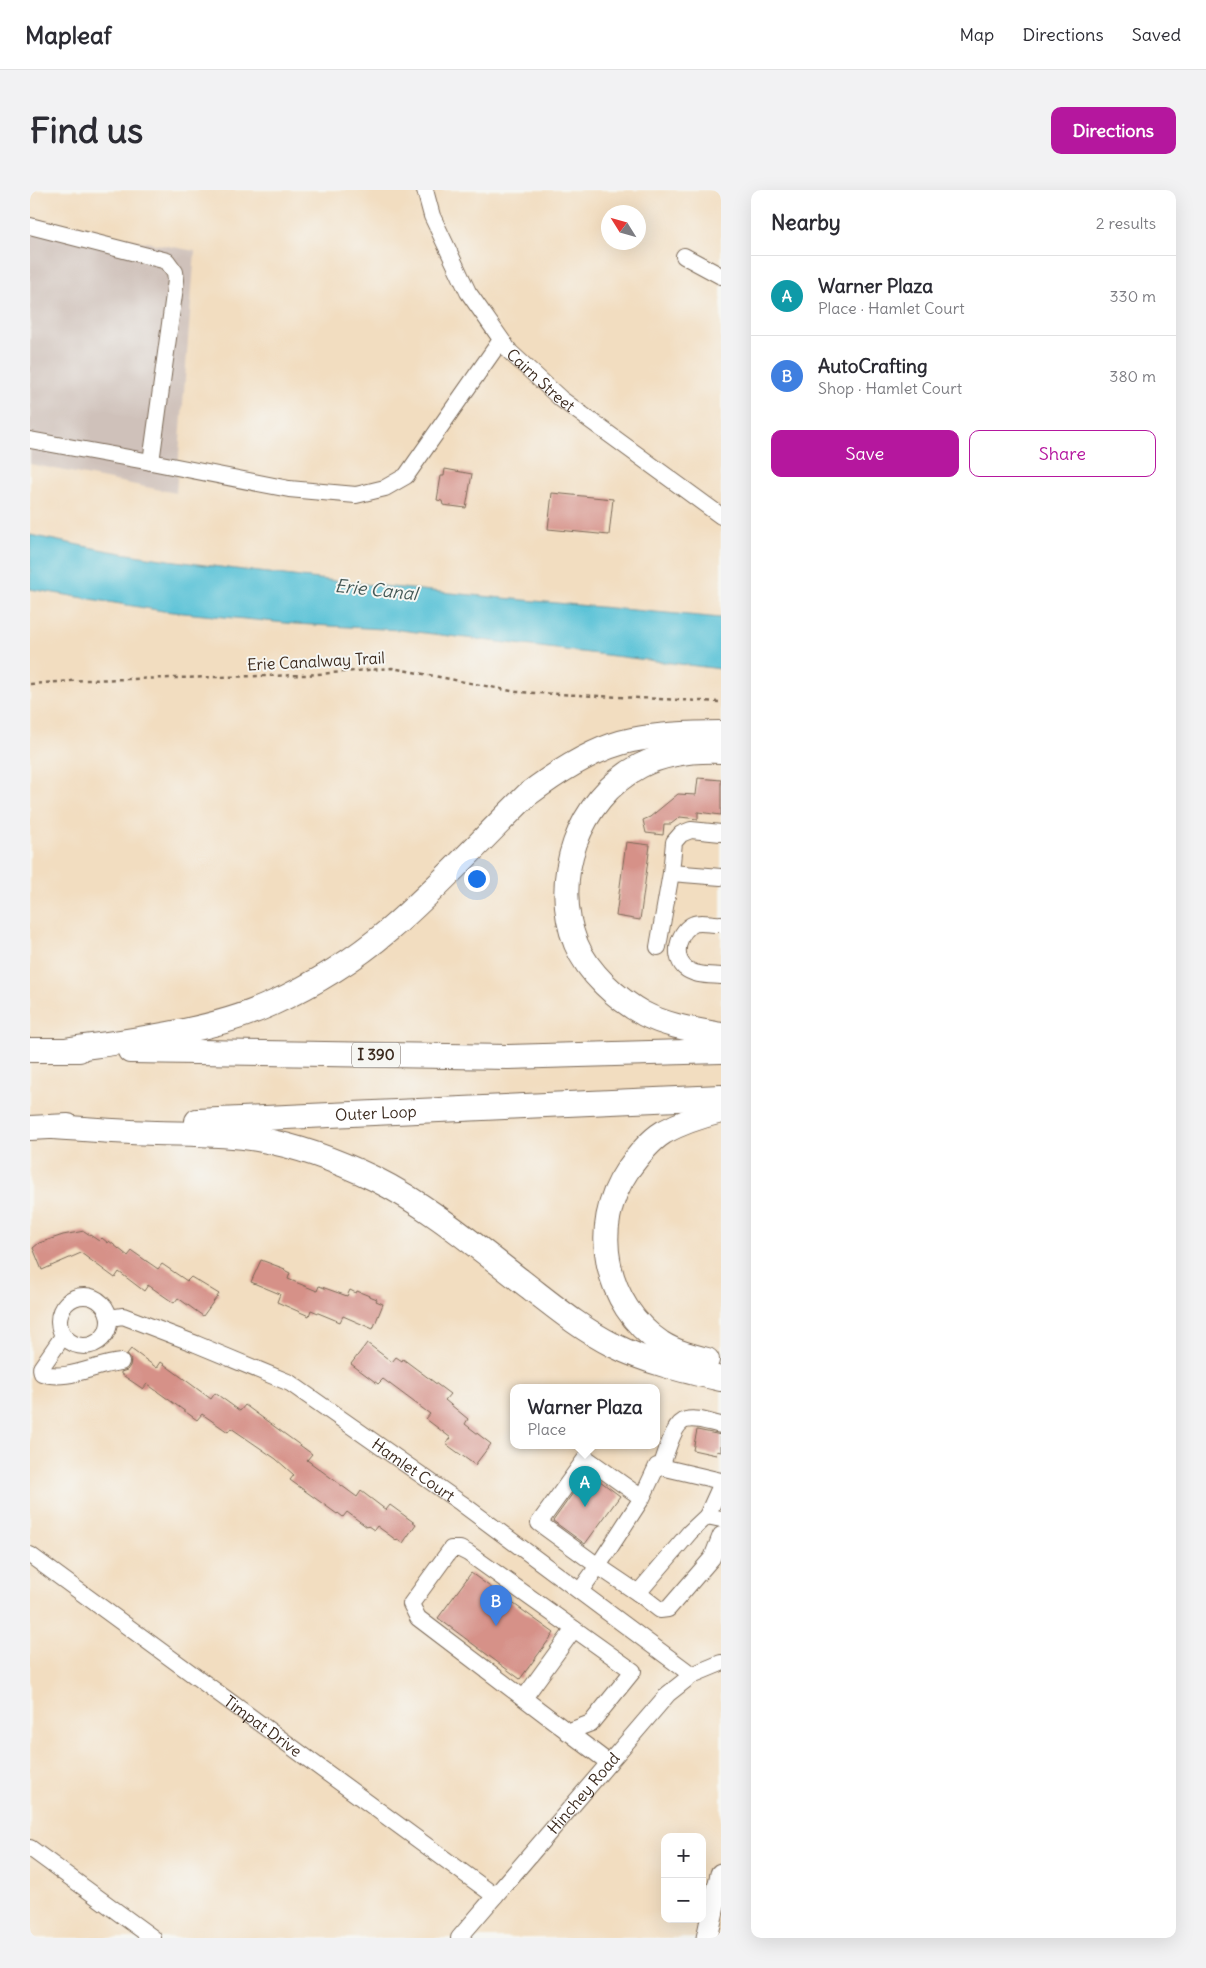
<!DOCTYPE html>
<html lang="en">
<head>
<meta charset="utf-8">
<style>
	body { margin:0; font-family:Delius,sans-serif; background:#f2f2f3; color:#2b2b33 }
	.controls { position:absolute; right:15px; bottom:15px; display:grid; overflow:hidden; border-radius:10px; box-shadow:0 5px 20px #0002 }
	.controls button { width:45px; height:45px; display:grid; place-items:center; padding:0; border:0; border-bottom:1px solid #e1e1e2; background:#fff; color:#2b2b33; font:25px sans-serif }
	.compass { position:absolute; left:571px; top:15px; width:45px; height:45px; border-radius:50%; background:#fff; box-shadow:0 5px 20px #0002; rotate:307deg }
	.you { position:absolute; left:446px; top:688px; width:18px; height:18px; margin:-12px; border:4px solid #fff; border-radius:50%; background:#1a73e8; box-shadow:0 0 0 8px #1a73e833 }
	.badge { display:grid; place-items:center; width:32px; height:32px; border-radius:50%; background:#b5179e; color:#fff; font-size:16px; font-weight:700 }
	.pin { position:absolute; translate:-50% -41px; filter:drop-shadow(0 1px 2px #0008) }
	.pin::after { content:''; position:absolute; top:26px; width:18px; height:15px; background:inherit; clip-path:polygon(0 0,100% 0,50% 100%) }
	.popup { position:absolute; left:480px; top:1194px; width:150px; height:65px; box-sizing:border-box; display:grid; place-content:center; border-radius:10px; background:#fff; filter:drop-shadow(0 1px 4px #0005); font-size:16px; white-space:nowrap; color:#7c7c81 }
	.popup b { font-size:19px; color:#2b2b33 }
	.popup::after { content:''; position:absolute; left:50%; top:100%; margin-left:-10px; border:10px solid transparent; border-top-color:#fff }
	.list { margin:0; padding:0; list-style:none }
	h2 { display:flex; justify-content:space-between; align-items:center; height:65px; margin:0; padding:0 20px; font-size:21px }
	h2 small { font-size:16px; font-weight:400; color:#7c7c81 }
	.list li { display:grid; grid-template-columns:32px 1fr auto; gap:15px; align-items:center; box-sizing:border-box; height:80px; padding:0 20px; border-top:1px solid #e1e1e2 }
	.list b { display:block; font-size:19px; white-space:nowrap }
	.list p { margin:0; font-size:16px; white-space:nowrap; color:#7c7c81 }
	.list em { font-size:16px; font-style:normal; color:#7c7c81 }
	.actions { display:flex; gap:10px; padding:15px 20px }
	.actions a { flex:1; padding:11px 0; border:1px solid #b5179e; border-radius:10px; text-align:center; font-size:18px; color:#b5179e }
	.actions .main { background:#b5179e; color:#fff }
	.map { position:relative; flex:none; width:691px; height:1748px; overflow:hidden; border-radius:10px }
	header { display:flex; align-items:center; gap:30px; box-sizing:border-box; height:70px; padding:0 25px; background:#fff; border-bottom:1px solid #e1e1e2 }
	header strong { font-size:24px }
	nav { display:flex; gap:28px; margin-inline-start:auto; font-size:18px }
	.intro { display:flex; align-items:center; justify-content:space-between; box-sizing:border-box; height:120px; padding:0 30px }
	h1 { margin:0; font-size:35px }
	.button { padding:12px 22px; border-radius:10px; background:#b5179e; color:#fff; font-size:18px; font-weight:700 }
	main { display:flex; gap:30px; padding:0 30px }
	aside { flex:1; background:#fff; border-radius:10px; box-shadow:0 5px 20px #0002 }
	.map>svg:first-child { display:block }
	.industrial { fill:#cfc1ba }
	.water { fill:#5ac2d7; stroke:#4a767a }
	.building { fill:#d69188 }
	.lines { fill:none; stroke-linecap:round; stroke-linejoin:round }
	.minor-casing { stroke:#7b6957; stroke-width:18 }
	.major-casing { stroke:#7b6957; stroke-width:23 }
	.highway-casing { stroke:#7b6957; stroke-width:26 }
	.path { stroke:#7b6957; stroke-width:2.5; stroke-dasharray:4 4; stroke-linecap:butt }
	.minor { stroke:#fff; stroke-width:16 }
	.major { stroke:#fff; stroke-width:21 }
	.highway { stroke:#fff; stroke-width:24 }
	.labels { text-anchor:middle; stroke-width:4; stroke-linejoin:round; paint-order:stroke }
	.shield { fill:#f6f6f2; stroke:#73675e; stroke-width:1 }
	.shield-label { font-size:15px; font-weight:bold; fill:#3b2a1e }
	.street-label { font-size:16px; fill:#3b2a1e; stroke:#f6f6f2 }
	.water-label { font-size:18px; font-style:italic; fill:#445856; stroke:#f6f6f2 }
</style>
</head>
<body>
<header>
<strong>Mapleaf</strong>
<nav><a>Map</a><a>Directions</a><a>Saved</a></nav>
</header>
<div class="intro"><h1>Find us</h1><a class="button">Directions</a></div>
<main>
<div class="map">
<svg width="691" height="1748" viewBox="0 0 691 1748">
	<rect width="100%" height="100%" fill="#f6f6f2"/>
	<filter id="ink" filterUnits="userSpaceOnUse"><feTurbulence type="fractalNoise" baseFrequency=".02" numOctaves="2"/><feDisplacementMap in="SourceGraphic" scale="10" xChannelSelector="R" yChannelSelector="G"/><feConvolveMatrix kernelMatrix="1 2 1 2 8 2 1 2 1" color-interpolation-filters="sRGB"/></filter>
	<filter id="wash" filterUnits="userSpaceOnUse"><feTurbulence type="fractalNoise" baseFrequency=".0096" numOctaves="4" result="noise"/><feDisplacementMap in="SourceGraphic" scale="20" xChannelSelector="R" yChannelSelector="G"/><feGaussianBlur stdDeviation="1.12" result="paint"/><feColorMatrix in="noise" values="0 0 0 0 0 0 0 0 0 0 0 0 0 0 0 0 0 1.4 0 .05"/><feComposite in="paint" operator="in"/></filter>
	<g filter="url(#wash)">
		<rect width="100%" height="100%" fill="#f2ddc0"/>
		<path class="industrial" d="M0 31 165 61 146 303 0 274Z"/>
		<path class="water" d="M0 345C35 352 69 360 104 365 299 394 495 410 691 428V479L370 440 266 434 133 421 0 399Z"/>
		<g id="blocks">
			<g class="building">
				<path d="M415 279 442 284 436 318 413 315 412 311 407 310 411 286H414Z"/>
				<path d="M522 303 583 309 579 345 518 339Z"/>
				<path d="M668 588 691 590V625L668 622V629L650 627 641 634H634L633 645 616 643 613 630 620 627 648 604 666 605Z"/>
				<path d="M596 652 620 655 610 730 586 726Z"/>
				<path d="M54 1041 69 1051 72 1048 78 1053 79 1051 98 1066 102 1061 128 1079 132 1074 157 1091 161 1087 189 1104 173 1126 148 1108 144 1113 118 1095 114 1101 89 1082 85 1088 51 1063 12 1080 3 1058 9 1053 33 1045Z"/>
				<path d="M231 1070 255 1079 254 1080 260 1083 258 1089 287 1101 289 1096 317 1106 320 1100 326 1103 327 1101 347 1109 346 1111 353 1114 343 1139 313 1126 310 1132 281 1120 279 1126 247 1112 250 1104 221 1092Z"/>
				<path d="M337 1153 362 1172 366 1167 372 1171 373 1169 420 1204 415 1210 438 1229 435 1234 461 1254 445 1275 416 1254 421 1248 396 1229 400 1224 353 1189 348 1194 321 1174Z"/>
				<path d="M101 1159 127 1178 131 1172 181 1209 185 1203 210 1221 215 1215 282 1264 277 1270 327 1307 331 1301 356 1320 360 1315 386 1334 373 1353 367 1349 366 1350 347 1336 344 1340 338 1336 337 1337 317 1322 313 1327 308 1323 307 1324 260 1290 264 1285 246 1269 201 1238 198 1242 172 1224 167 1230 117 1194 113 1199 91 1184V1182L97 1180 100 1176 101 1170 97 1164Z"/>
				<path d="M667 1240 691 1245V1262L687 1261 686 1265 663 1260Z"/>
				<path d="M558 1282 590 1306 555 1354 523 1331Z"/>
				<path d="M441 1383 524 1443 490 1489 408 1428Z"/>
			</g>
		</g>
	</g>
	<g filter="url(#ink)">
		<use href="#blocks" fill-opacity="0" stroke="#7b6957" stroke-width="1"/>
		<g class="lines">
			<g class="minor-casing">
				<g id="minor">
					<path id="s1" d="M395 0 402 26 438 102 480 162 531 209 691 326"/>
					<path d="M0 36 137 71 145 82 146 90 121 272"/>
					<path d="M654 66 691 86"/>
					<path d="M0 250 121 272 259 299 326 305 355 298 376 286 471 150"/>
					<path d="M641 683 691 687"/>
					<path d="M691 734C683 735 671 731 664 734 649 740 642 764 654 777 664 786 679 785 691 786"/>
					<path d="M628 757 641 683 644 652 651 644 661 640 691 643"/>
					<circle cx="54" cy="1131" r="25"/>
					<path id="s2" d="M79 1128 93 1126 166 1154 260 1193 431 1313 662 1485"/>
					<path d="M33 1146 11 1178 12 1183C36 1192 66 1174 91 1172"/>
					<path d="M631 1277C636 1265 643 1233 656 1230 666 1227 681 1233 691 1235"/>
					<path d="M612 1308 556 1268 509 1333 568 1376 612 1308 627 1276 691 1291"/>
					<path d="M677 1326 691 1295"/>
					<path id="s3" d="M0 1365 465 1706"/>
					<path d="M550 1401 568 1376 608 1403 660 1342 677 1326 691 1329"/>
					<path d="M608 1403 630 1420 638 1419 682 1368 691 1345"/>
					<path d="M494 1508 544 1439"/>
					<path d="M537 1542 561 1533 603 1481 438 1363 430 1359H421L381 1414 388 1428 579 1573"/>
					<path d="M0 1658 123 1748"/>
					<path id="s4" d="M429 1748 638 1504 662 1485 691 1473"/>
				</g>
			</g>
			<g class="major-casing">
				<path id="major" d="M677 1748 691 1684"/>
			</g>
			<g class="highway-casing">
				<g id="highway">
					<path d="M691 561C663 560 635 563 610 576 548 609 520 689 546 754 558 783 587 809 614 824 637 836 665 840 691 845"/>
					<path d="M0 860H49"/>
					<path d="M35 860C101 850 180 842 241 814 283 795 324 770 359 740 407 699 452 649 497 605 526 583 566 557 602 550 632 544 661 543 691 543"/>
					<path d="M100 861 478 867 691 861"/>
					<path id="s5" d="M167 931 691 907"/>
					<path d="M23 937C57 939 91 942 125 943 159 944 193 943 227 949 267 956 308 971 345 989 398 1015 452 1061 499 1097 526 1118 553 1140 583 1155 616 1172 655 1181 691 1189"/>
					<path d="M0 938 38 936"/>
					<path d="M677 1170C661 1166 645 1162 631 1153 575 1115 559 1037 597 981 607 967 619 951 634 942 652 932 671 926 691 921"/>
				</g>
			</g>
			<path class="path" d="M0 494 55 490 276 485 362 478 487 502 691 512"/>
			<use href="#minor" class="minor"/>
			<use href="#major" class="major"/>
			<use href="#highway" class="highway"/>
		</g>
	</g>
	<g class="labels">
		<rect class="shield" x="322" y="852.5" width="48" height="25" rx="4"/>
		<g class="shield-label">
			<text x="346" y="870">I 390</text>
		</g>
		<g class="street-label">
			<text dy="6" stroke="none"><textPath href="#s1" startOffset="226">Cairn Street</textPath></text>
			<text transform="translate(286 471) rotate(-3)" y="6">Erie Canalway Trail</text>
			<text dy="6" stroke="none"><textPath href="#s5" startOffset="179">Outer Loop</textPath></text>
			<text dy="6" stroke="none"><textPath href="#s2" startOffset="345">Hamlet Court</textPath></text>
			<text dy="6" stroke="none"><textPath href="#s3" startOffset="289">Timpat Drive</textPath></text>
			<text dy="6" stroke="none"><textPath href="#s4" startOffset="191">Hinchey Road</textPath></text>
		</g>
		<g class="water-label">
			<text transform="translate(346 400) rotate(6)" y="6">Erie Canal</text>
		</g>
	</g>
</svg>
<div class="controls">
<button>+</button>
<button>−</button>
</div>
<svg class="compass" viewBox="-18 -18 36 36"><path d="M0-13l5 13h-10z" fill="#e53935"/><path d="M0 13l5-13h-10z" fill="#7c7c81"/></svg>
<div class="you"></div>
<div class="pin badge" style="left:555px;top:1317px;background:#0f9aa8">A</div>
<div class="popup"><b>Warner Plaza</b>Place</div>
<div class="pin badge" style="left:466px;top:1436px;background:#3f7fe0">B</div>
</div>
<aside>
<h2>Nearby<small>2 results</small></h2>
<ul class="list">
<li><span class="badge" style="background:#0f9aa8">A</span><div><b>Warner Plaza</b><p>Place · Hamlet Court</p></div><em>330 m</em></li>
<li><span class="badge" style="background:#3f7fe0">B</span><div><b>AutoCrafting</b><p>Shop · Hamlet Court</p></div><em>380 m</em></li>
</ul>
<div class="actions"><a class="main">Save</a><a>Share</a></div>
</aside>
</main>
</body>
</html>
